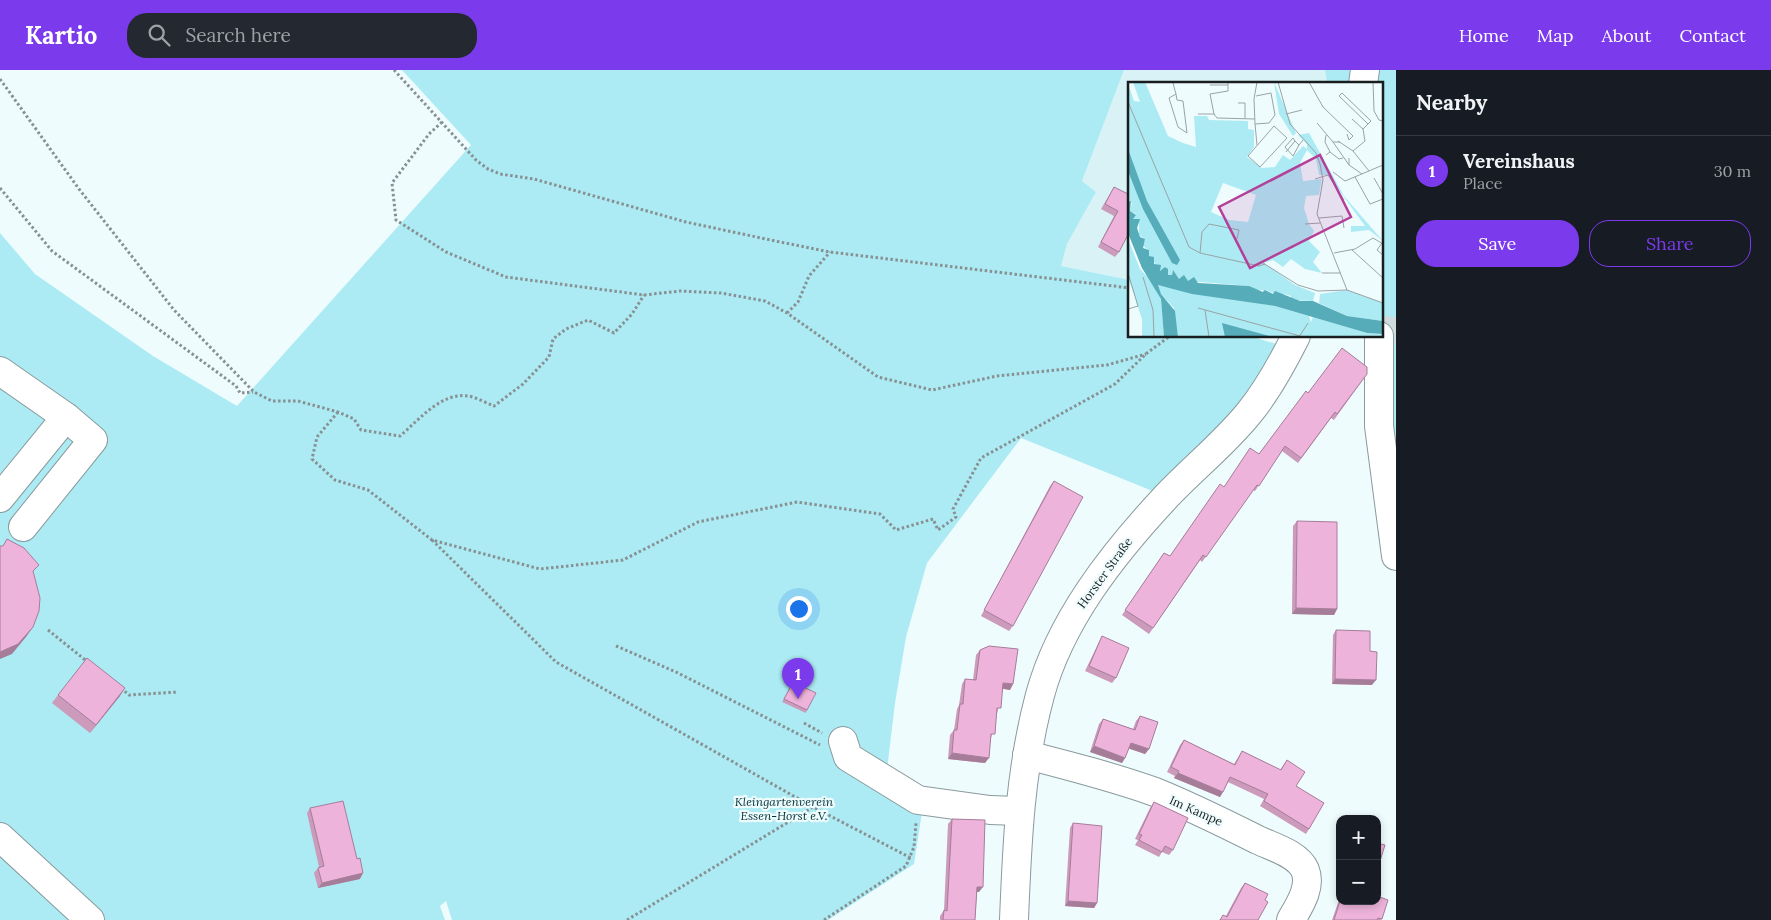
<!DOCTYPE html>
<html lang="en">
<head>
<meta charset="utf-8">
<style>
	body { margin:0; font-family:Lora,serif; background:#242831; color:#f1f3f6 }
	.controls { position:absolute; right:15px; bottom:15px; display:grid; overflow:hidden; border-radius:10px; box-shadow:0 2px 8px #0003 }
	.controls button { width:45px; height:45px; display:grid; place-items:center; padding:0; border:0; border-bottom:1px solid #363941; background:#171b24; color:#f1f3f6; font:25px sans-serif }
	.you { position:absolute; left:798px; top:538px; width:18px; height:18px; margin:-12px; border:4px solid #fff; border-radius:50%; background:#1a73e8; box-shadow:0 0 0 8px #1a73e833 }
	.badge { display:grid; place-items:center; width:32px; height:32px; border-radius:50%; background:#7c3aed; color:#fff; font-size:16px; font-weight:700 }
	.pin { position:absolute; translate:-50% -41px; filter:drop-shadow(0 1px 2px #0008) }
	.pin::after { content:''; position:absolute; top:26px; width:18px; height:15px; background:inherit; clip-path:polygon(0 0,100% 0,50% 100%) }
	.list { margin:0; padding:0; list-style:none }
	h2 { display:flex; justify-content:space-between; align-items:center; height:65px; margin:0; padding:0 20px; font-size:21px }
	h2 small { font-size:16px; font-weight:400; color:#9ea1a6 }
	.list li { display:grid; grid-template-columns:32px 1fr auto; gap:15px; align-items:center; box-sizing:border-box; height:70px; padding:0 20px; border-top:1px solid #363941 }
	.list b { display:block; font-size:19px; white-space:nowrap }
	.list p { margin:0; font-size:16px; white-space:nowrap; color:#9ea1a6 }
	.list em { font-size:16px; font-style:normal; color:#9ea1a6 }
	.actions { display:flex; gap:10px; padding:15px 20px }
	.actions a { flex:1; padding:11px 0; border:1px solid #7c3aed; border-radius:20px; text-align:center; font-size:18px; color:#7c3aed }
	.actions .main { background:#7c3aed; color:#fff }
	.icon { flex:none; width:28px; height:28px; fill:none; stroke:currentColor; stroke-width:2; stroke-linecap:round; stroke-linejoin:round }
	.map { position:relative; flex:none; width:1396px; height:850px; overflow:hidden }
	header { display:flex; align-items:center; gap:30px; box-sizing:border-box; height:70px; padding:0 25px; background:#7c3aed; color:#fff }
	header strong { font-size:24px }
	nav { display:flex; gap:28px; margin-inline-start:auto; font-size:18px }
	.search { width:350px; height:45px; background:#242831; display:flex; align-items:center; gap:12px; box-sizing:border-box; padding:0 18px; border-radius:20px; color:#9ea1a6; font-size:19px }
	main { display:flex }
	aside { flex:1; background:#171b24 }
	.map>svg:first-child { display:block }
	.built { fill:#d8f2f6 }
	.green { fill:#acebf4 }
	.lines { fill:none; stroke-linecap:round; stroke-linejoin:round }
	.minor-tunnel { stroke:#cfdbdd; stroke-width:28; stroke-dasharray:28 14; stroke-linecap:butt }
	.minor-casing { stroke:#8a9a9d; stroke-width:30 }
	.path { stroke:#879193; stroke-width:3; stroke-dasharray:2.5 2.5; stroke-linecap:butt }
	.minor { stroke:#fff; stroke-width:28 }
	.wall { fill:#cc9abb }
	.shaded-wall { fill:#a67d99 }
	.building { fill:#edb3da; stroke:#a67d99 }
	.labels { text-anchor:middle; stroke-width:4.5; stroke-linejoin:round; paint-order:stroke }
	.street-label { font-size:12px; fill:#181e1f; stroke:#effcfe }
	.park-label { font-size:12px; font-style:italic; fill:#043035; stroke:#effcfe }
	.inset-road { fill:none; stroke:#99a3a5; stroke-width:1 }
	.view { fill:#b43f98; fill-opacity:0.15; stroke:#b43f98; stroke-width:2.5 }
	.inset-edge { fill:none; stroke:#181e1f; stroke-width:2.5 }
</style>
</head>
<body>
<header>
<strong>Kartio</strong>
<div class="search"><svg class="icon" aria-label="search" viewBox="0 0 24 24"><circle cx="10" cy="10" r="6"/><path d="M15 15l6 6"/></svg>Search here</div>
<nav><a>Home</a><a>Map</a><a>About</a><a>Contact</a></nav>
</header>
<main>
<div class="map">
<svg width="1396" height="850" viewBox="0 0 1396 850">
	<rect width="100%" height="100%" fill="#effcfe"/>
	<path class="built" d="M1124 0H1325L1327 14H1130V210L1061 196 1067 174 1096 122 1082 111Z"/>
	<g class="green">
		<path d="M402 0H1124L1082 111 1096 122 1067 174 1061 196 1130 210V266H1250L1286 277 1165 426 1021 368 927 493 906 567 895 633 887 700 925 723 914 794 828 850H452L446 831 440 836 445 850H0V163L35 204 153 286 237 336 471 75Z"/>
		<path d="M1325 0H1396V476L1382 266V14H1327Z"/>
	</g>
	<g class="lines">
		<path class="minor-tunnel" d="M1382 260 1396 261"/>
		<g class="minor-casing">
			<g id="minor">
				<path d="M1363 14 1365 0"/>
				<path d="M1379 266V356L1396 486"/>
				<path d="M0 301 66 347 93 370 23 457"/>
				<path d="M0 428 66 347"/>
				<path d="M843 671 848 687 918 730 990 740 1018 741"/>
				<path d="M1027 685C1070 696 1113 707 1155 722 1190 736 1224 753 1258 770 1273 777 1298 784 1305 800 1312 817 1299 836 1291 850"/>
				<path d="M0 767 90 850"/>
				<path d="M1014 850C1017 774 1020 699 1040 625 1060 551 1112 485 1164 429 1191 400 1224 374 1249 343 1267 321 1283 292 1296 266"/>
			</g>
		</g>
		<g class="path">
			<path d="M394 0 476 90 488 99 500 104 534 109 686 152 780 172 830 182 1130 218"/>
			<path d="M0 9 79 119 174 240 254 322 272 331H298L338 342 354 349 361 360 400 366C419 350 441 322 468 326 476 327 486 333 494 336L523 314 549 287 553 269 566 259 588 250 614 263 632 244 644 225"/>
			<path d="M442 52 429 64 392 113 396 150 446 182 506 207 644 225 680 221 721 223 765 231 787 243 878 307 932 320 997 306 1107 295 1146 284"/>
			<path d="M0 118 52 181 236 316 240 323 253 322"/>
			<path d="M787 243 798 232 809 206 830 182"/>
			<path d="M338 342 317 367 312 389 335 410 368 420 432 470 540 499 623 490 698 452 797 432 880 444 896 460 933 449 938 460 956 447 953 439 981 388 1115 314 1147 283 1170 266"/>
			<path d="M432 470 556 592 813 737"/>
			<path d="M48 560 89 593"/>
			<path d="M616 576 676 602 820 675"/>
			<path d="M121 618 129 625 178 622"/>
			<path d="M804 653 822 663"/>
			<path d="M627 850 813 737 911 788"/>
			<path d="M824 850 906 796 914 777 916 753"/>
		</g>
		<use href="#minor" class="minor"/>
	</g>
	<g class="wall">
		<path d="M1114 117 1130 125 1119 182 1115 187 1098 177 1114 146 1101 139Z"/>
		<path d="M1367 304 1334 350 1331 348 1298 393 1282 381 1255 421 1253 420 1202 492 1200 490 1149 564 1122 545 1164 483 1170 486 1224 417 1259 384 1308 323Z"/>
		<path d="M1054 411 1013 556 1009 561 981 546 1050 416Z"/>
		<path d="M1297 451 1337 539 1334 545 1292 544 1293 456Z"/>
		<path d="M1336 560 1370 581 1372 615 1332 614 1333 565Z"/>
		<path d="M1102 566 1116 608 1112 613 1085 601 1099 572Z"/>
		<path d="M980 580 1013 614 1010 620 1003 619 985 693 948 689 950 665 954 660 957 639 959 635 962 614 965 609 973 610 976 585Z"/>
		<path d="M793 612 807 640 806 643 782 632Z"/>
		<path d="M58 625 120 626 90 663 52 633Z"/>
		<path d="M1140 646 1149 679 1145 684 1129 678 1125 688 1122 693 1090 682 1099 654 1103 649 1133 659 1136 651Z"/>
		<path d="M1184 670 1234 694 1242 681 1280 700 1287 690 1296 716 1309 759 1306 764 1260 736 1264 729 1228 712 1220 727 1174 708 1175 706 1167 702 1180 675Z"/>
		<path d="M1154 732 1173 780 1169 785 1162 782 1159 787 1135 775 1138 770 1135 769 1150 738Z"/>
		<path d="M310 738 360 809 318 818 314 803 318 798 319 797 307 743Z"/>
		<path d="M952 749 979 822H977L975 850H940V846L944 840 948 754Z"/>
		<path d="M1073 753 1097 833 1094 838 1065 836 1070 758Z"/>
		<path d="M1245 813 1265 830 1258 850H1220L1223 845 1226 846 1241 818Z"/>
		<path d="M1340 827V831H1377L1382 849 1381 850H1332Z"/>
	</g>
	<g class="shaded-wall">
		<path d="M1296 538 1337 539 1334 545 1292 544Z"/>
		<path d="M33 557 26 567 12 584 0 589V582Z"/>
		<path d="M1335 609 1376 610 1372 615 1332 614Z"/>
		<path d="M1003 613 1013 614 1010 620 1000 618Z"/>
		<path d="M125 618 120 626 90 663 96 655Z"/>
		<path d="M1131 673 1149 679 1145 684 1127 678Z"/>
		<path d="M1094 676 1125 688 1122 693 1090 682Z"/>
		<path d="M952 683 989 688 985 693 948 689Z"/>
		<path d="M1178 703 1223 722 1220 727 1174 708Z"/>
		<path d="M363 803 360 809 318 818 322 813Z"/>
		<path d="M977 817H983L979 822H973Z"/>
		<path d="M1068 831 1097 833 1094 838 1065 836Z"/>
	</g>
	<g class="building">
		<path d="M1114 117 1130 125V161L1119 182 1101 172 1118 141 1105 134Z"/>
		<path d="M1342 278 1367 297V304L1337 344 1335 342 1301 388 1285 376 1259 416 1257 415 1206 487 1203 485 1153 558 1125 540 1164 483 1170 486 1220 414 1224 417 1250 378 1259 384 1306 321 1308 323Z"/>
		<path d="M1054 411 1083 427 1013 556 984 540Z"/>
		<path d="M1297 451 1337 452V539L1296 538Z"/>
		<path d="M7 469 24 478 39 495 33 501 40 528 39 541 33 557 18 574 0 582V476H3Z"/>
		<path d="M1336 560 1370 561V581L1377 582 1376 610 1335 609Z"/>
		<path d="M1102 566 1129 578 1116 608 1089 596Z"/>
		<path d="M989 576 1018 579 1013 614 1003 613 1001 638H997L995 664H991L989 688 952 683 954 660H957L960 634H963L965 609 976 610 980 580Z"/>
		<path d="M87 588 125 618 96 655 58 625Z"/>
		<path d="M793 612 816 623 807 640 784 629Z"/>
		<path d="M1140 646 1158 652 1149 679 1131 673 1125 688 1094 676 1103 649 1135 660Z"/>
		<path d="M1184 670 1235 695 1242 681 1281 700 1287 690 1305 702 1296 716 1324 733 1309 759 1264 731 1268 724 1230 707 1223 722 1178 703 1179 701 1171 697Z"/>
		<path d="M343 731 357 789 360 788 363 803 322 813 318 798 324 796 310 738Z"/>
		<path d="M1154 732 1188 748 1173 780 1165 776 1162 782 1139 770 1142 765 1139 764Z"/>
		<path d="M952 749 985 750 983 817H977L975 850H943L944 840 947 841Z"/>
		<path d="M1073 753 1102 756 1097 833 1068 831Z"/>
		<path d="M1377 773 1385 775 1379 794 1377 793Z"/>
		<path d="M1245 813 1268 824 1265 830 1268 832 1258 850H1220L1223 845 1227 847Z"/>
		<path d="M1377 826 1388 830 1382 849 1378 848 1377 850H1334L1340 831H1377Z"/>
	</g>
	<g class="labels">
		<g class="street-label">
			<text transform="translate(1105 503) rotate(-54)" y="4">Horster Straße</text>
			<text transform="translate(1196 741) rotate(24)" y="4">Im Kampe</text>
		</g>
		<g class="park-label">
			<text x="784" y="736">Kleingartenverein<tspan x="784" dy="14">Essen-Horst e.V.</tspan></text>
		</g>
	</g>
	<g transform="translate(1128 12)">
		<rect width="255" height="255" fill="#effcfe"/>
		<path d="M5 0H17L40 54 55 61 68 65 66 34H79L81 38 120 39V47L126 48V65L119 75 134 86 147 85 155 73 162 78 175 64 179 67V62L170 53 181 51 216 114 255 159 241 148 223 150V144H237L200 93H191L188 77 179 68 172 81 175 99 194 97 191 113 178 114 176 126 181 142 186 149 181 159 192 170 185 180 194 191 177 187 163 177 155 185 145 178 136 181 167 203 187 211 185 219 162 218 163 214 156 212 154 215 138 208 135 211V208H126L121 204 60 199 51 197 45 189 44 193H40V187L37 185 34 190 20 173 21 168 15 164 17 157 11 153V142L5 137 8 132 2 129 4 121 0 120V2L6 19 12 20ZM95 101 128 113 120 140 101 138 83 130ZM146 0 168 51 165 54 151 32ZM0 157 12 187 26 202 33 217 36 255H14V237L0 195ZM29 203 147 224 181 234 183 240 185 235 239 251 255 252V255H50L46 226 33 212ZM219 208 255 221V239L219 234 191 221 192 212Z" fill="#acebf4" fill-rule="evenodd"/>
		<path d="M0 67 19 119 52 178 49 183 44 181 15 127 0 89ZM3 119 2 129 8 133 5 137H12L9 146 12 155 17 157 15 166 21 168V174L26 175V182L33 183 32 189 37 185 40 187V193H44L45 188 51 197 56 193 60 199 66 195 70 201 121 204 135 210 137 208 145 212 147 209 172 219H185L219 234 255 239V252L239 251 147 224 64 212 30 203 33 212 47 229 50 255H36L33 217 14 186 0 151V120ZM94 241 145 255H97Z" fill="#56acb8"/>
		<path class="inset-road" d="M45 0 46 5 48 12 49 18 55 19 59 51 50 45 41 16 48 12M100 0V9L82 12 86 32 89 36 127 37M150 0 162 42 188 71 192 82 195 98 189 132 219 208M181 0 195 25 225 54 221 58 219 52M245 0 246 29 251 38 255 39M82 3H100M128 14 143 11 147 33 141 41 127 42 126 17 129 0M0 20 61 165 72 171 74 150 81 142 111 148 109 157M110 21H117V36M70 32H86M158 32 174 28M224 37 235 47 237 59 225 69 241 89M189 41 205 60M127 42 129 63M146 44 159 56 132 85 120 74ZM235 47 243 39 214 11 211 14 240 42M198 53 197 60 202 70 198 73M167 59 165 56 157 65 165 74 171 63M210 59 225 69M212 60H205L221 83M158 70 167 59 171 63 175 58M202 70 211 77 215 76M221 76V83L234 92M205 90 217 99 255 83M227 95 242 122 255 117M246 96 255 112M187 97 200 93 216 118M191 136 214 134 216 146M177 142 192 141M254 161 249 168 255 173M224 168 255 196M72 171 131 184 137 182M206 171 227 167 245 156 255 162M135 181 170 203 190 209 219 208 255 221M0 191 10 224 0 227M194 191H213M15 195 25 228 26 255M70 226 172 254M77 228 81 255M171 255 180 241"/>
		<path class="view" d="M192 73 223 135 122 186 91 125Z"/>
		<rect width="255" height="255" class="inset-edge"/>
	</g>
</svg>
<div class="controls">
<button>+</button>
<button>−</button>
</div>
<div class="you"></div>
<div class="pin badge" style="left:798px;top:629px">1</div>
</div>
<aside>
<h2>Nearby<small></small></h2>
<ul class="list">
<li><span class="badge">1</span><div><b>Vereinshaus</b><p>Place</p></div><em>30 m</em></li>
</ul>
<div class="actions"><a class="main">Save</a><a>Share</a></div>
</aside>
</main>
</body>
</html>
